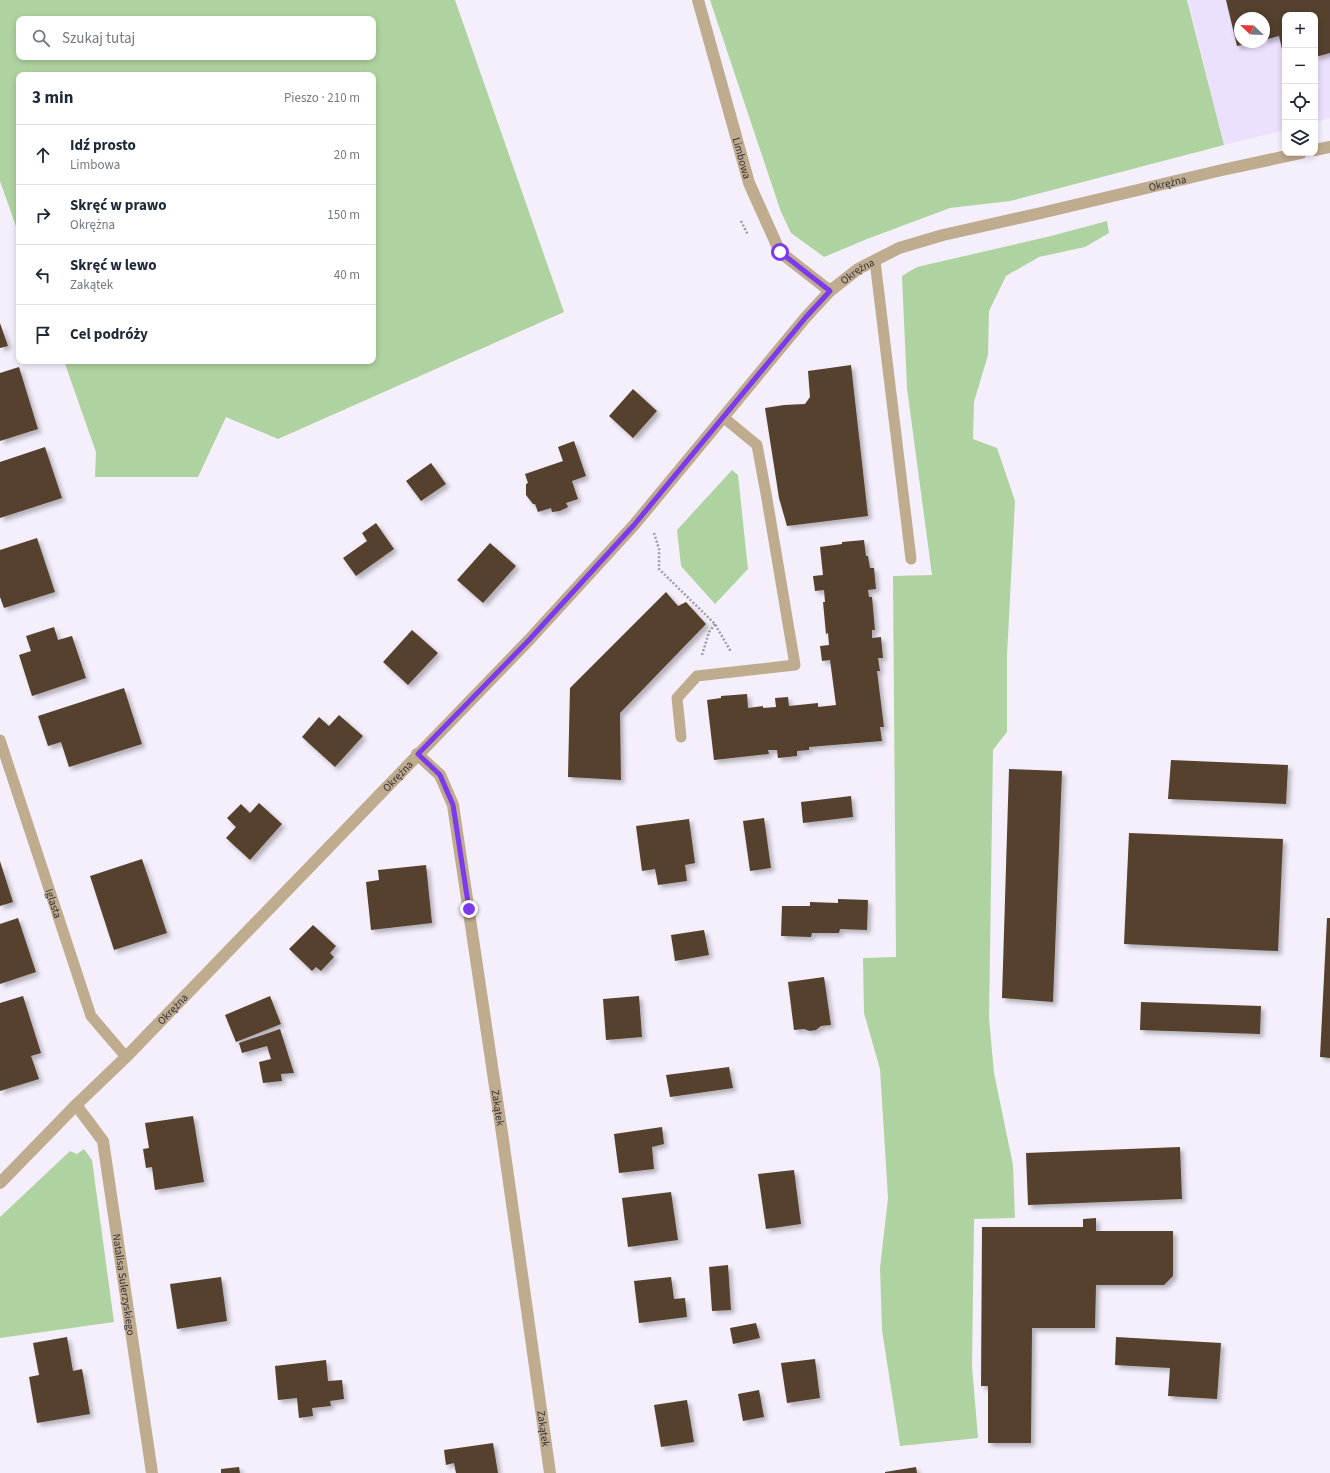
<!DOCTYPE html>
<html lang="pl">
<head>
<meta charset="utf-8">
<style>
	body { margin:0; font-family:"Source Sans 3",sans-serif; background:#f6f6f7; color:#1f2937 }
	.controls { position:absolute; right:12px; top:12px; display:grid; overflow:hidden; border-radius:8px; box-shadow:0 2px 6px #0003 }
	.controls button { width:36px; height:36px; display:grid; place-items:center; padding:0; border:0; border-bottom:1px solid #e0e1e3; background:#fff; color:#1f2937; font:20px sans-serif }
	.compass { position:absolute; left:1234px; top:12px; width:36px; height:36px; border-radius:50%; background:#fff; box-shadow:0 2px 6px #0003; rotate:293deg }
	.stop { position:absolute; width:12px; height:12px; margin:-9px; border:3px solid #7c3aed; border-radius:50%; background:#fff }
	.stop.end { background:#7c3aed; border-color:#fff; box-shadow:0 1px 4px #0008 }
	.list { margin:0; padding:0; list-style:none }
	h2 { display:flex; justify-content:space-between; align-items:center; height:52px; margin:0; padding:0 16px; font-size:17px }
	h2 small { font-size:13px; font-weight:400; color:#747a83 }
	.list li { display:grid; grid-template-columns:26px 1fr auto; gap:12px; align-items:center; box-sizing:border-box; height:60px; padding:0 16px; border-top:1px solid #e0e1e3 }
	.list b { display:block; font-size:15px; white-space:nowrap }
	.list p { margin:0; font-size:13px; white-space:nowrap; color:#747a83 }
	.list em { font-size:13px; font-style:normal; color:#747a83 }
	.icon { flex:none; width:22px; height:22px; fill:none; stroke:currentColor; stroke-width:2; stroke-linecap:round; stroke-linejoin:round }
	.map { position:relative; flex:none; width:1330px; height:1473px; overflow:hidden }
	.search { position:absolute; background:#fff; box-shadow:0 2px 6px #0003; left:16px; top:16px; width:360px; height:44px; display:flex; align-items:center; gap:10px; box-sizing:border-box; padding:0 14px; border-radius:8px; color:#747a83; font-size:15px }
	.panel { position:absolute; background:#fff; box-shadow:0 2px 6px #0003; left:16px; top:72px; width:360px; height:292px; border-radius:8px }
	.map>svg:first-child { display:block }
	.built { fill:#ebe0fe; fill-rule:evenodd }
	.green { fill:#afd3a0; fill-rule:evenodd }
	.building { fill:#56412e; filter:url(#shadow) }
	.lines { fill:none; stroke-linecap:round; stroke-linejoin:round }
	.path { stroke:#9f9aa6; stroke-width:2.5; stroke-dasharray:2 2; stroke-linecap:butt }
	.lane { stroke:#bfab8d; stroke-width:11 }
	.street { stroke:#bfab8d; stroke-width:12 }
	.route { stroke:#7c3aed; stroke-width:5 }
	.labels { text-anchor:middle; stroke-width:4; stroke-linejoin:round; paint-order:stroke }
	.street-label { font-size:11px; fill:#34303b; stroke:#fff }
</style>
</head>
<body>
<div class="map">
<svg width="1330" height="1473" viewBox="0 0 1330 1473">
	<defs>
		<filter id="shadow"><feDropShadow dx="3.5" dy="3.5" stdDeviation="2" flood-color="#0004"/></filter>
	</defs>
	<rect width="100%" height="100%" fill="#f4effb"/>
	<path class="built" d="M1188 0H1330V118L1315 122V15H1285V130L1224 145ZM1240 18H1264V42H1240Z"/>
	<g class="green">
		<path d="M0 0H455L564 312 278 439 226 417 198 477H95L96 452 64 361H373V75H19V235L0 181ZM19 19H373V57H19Z"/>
		<path d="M710 0H1187L1224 145 1010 201 950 208 867 239 824 257 791 233 781 212Z"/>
		<path d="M1107 221 1109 233 1085 247 1039 257 1006 276 989 311 988 355 974 402 973 439 997 448 1015 501 1007 656V732L993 750 989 1018 994 1073 1013 1165 1015 1218 974 1219 972 1366 978 1438 900 1446 882 1330 880 1268 888 1198 880 1069 864 1013 863 958 896 957 893 576 932 575 907 388 902 276 917 267 1051 236Z"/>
		<path d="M732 470 738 475 748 569 715 604 681 566 677 530Z"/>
		<path d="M84 1149 92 1160 114 1322 0 1338V1217L70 1151 77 1154Z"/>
	</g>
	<g class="building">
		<path d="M1226 0H1330V53L1315 57V15H1285V62L1279 36 1264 40V18H1240V42L1252 43 1237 46Z"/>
		<path d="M0 323 8 346 0 348Z"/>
		<path d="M851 365 868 516 787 526 779 498 765 408 784 405 805 404 810 397 808 371Z"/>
		<path d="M19 367 38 429 0 441V373Z"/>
		<path d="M633 389 657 411 633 438 609 416Z"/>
		<path d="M574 441 586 476 572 481 578 499 566 503 568 507 560 511 552 512 551 508 538 512 535 504H533L526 495V484L528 483 525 474 563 461 558 447Z"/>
		<path d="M45 447 62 498 0 518V462Z"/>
		<path d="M431 463 446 484 421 501 406 481Z"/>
		<path d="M376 523 394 549 356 576 343 558 367 541 362 533Z"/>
		<path d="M37 538 55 592 4 608 0 597V550Z"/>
		<path d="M864 540 866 556H868L870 568H874L876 589 868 590 869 597H872L875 630H872V638L881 637 883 658H878L880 671H877L884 727H880L882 741 809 747V750L797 751V756L778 758 777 750H768L769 754 714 760 707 700 721 698V696L747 694 748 708 763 706V708L776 707 775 698 788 697 789 706 818 703V707L836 705 830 660 822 661 821 653 820 646 829 645 828 633 826 634 823 602H825L824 590 815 591 813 576 823 575 820 547 842 544V542Z"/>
		<path d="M490 543 516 566 483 603 457 580Z"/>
		<path d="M666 592 678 606 686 602 706 624 620 713 621 780 568 777 570 688Z"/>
		<path d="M54 627 58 640 72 636 86 678 32 696 19 655 31 651 26 636Z"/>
		<path d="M412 630 438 653 408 685 383 662Z"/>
		<path d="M124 688 142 744 69 767 61 742 48 746 38 716Z"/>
		<path d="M339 715 363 736 335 767 302 737 319 717 329 726Z"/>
		<path d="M1171 760 1288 765 1286 804 1168 799Z"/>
		<path d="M1009 769 1062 771 1053 1002 1002 998Z"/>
		<path d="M851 796 853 817 803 823 801 802Z"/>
		<path d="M259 803 282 824 250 860 226 838 236 827 227 818 241 804 250 813Z"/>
		<path d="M764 818 771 868 750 871 743 821Z"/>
		<path d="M689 819 695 863 685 865 687 881 658 885 655 869 642 871 636 826Z"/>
		<path d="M1129 833 1283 839 1278 951 1124 944Z"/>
		<path d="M142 859 167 933 114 950 90 876Z"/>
		<path d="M0 861 13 902 0 906Z"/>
		<path d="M426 865 432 923 371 930 366 882 379 880 378 870Z"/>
		<path d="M838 899 868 900 867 930 840 929 839 933H812L811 937 781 936 782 906H810V902L838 903Z"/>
		<path d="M18 918 36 972 0 984V924Z"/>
		<path d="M1327 918H1330V1058L1320 1057Z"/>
		<path d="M313 925 336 946 330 953 334 957 321 971 316 967 312 971 289 949Z"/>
		<path d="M704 930 709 955 675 961 671 935Z"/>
		<path d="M824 977 831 1025 821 1026 816 1030 810 1031 804 1029 794 1030 788 982Z"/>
		<path d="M23 996 41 1053 31 1056 39 1079 0 1091V1003Z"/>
		<path d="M270 996 281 1024 236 1042 225 1015Z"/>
		<path d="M639 996 642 1037 606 1040 603 999Z"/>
		<path d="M1141 1002 1261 1006 1260 1034 1140 1030Z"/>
		<path d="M280 1029 294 1073 281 1074 282 1081 263 1083 259 1062 271 1059 267 1046 242 1053 239 1043Z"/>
		<path d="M729 1067 733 1088 670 1097 666 1075Z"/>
		<path d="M193 1116 204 1182 155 1190 152 1167 146 1168 143 1149 149 1148 145 1123Z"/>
		<path d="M662 1127 664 1144 652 1147 654 1169 619 1173 614 1134Z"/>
		<path d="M1180 1147 1182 1199 1028 1205 1026 1153Z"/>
		<path d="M794 1170 801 1224 766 1229 758 1174Z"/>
		<path d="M671 1192 678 1240 628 1247 622 1198Z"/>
		<path d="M1096 1218V1231H1173V1276L1164 1285H1096L1095 1328H1032L1031 1443H988V1386H981L982 1227H1083V1219Z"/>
		<path d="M728 1265 731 1310 712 1311 709 1267Z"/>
		<path d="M221 1277 227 1321 177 1329 170 1284Z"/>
		<path d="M671 1277 674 1299 685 1298 687 1317 639 1323 634 1281Z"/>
		<path d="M756 1323 760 1338 733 1344 730 1328Z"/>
		<path d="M67 1337 73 1371 82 1369 90 1414 37 1423 29 1377 39 1375 33 1343Z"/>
		<path d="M1116 1337 1221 1343 1217 1399 1168 1396 1170 1368 1115 1365Z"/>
		<path d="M815 1359 820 1398 787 1403 781 1363Z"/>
		<path d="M326 1360 328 1381 342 1380 344 1399 330 1401 331 1406 312 1408 313 1416 299 1418 297 1398 278 1400 275 1366Z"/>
		<path d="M759 1390 764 1417 743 1421 738 1394Z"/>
		<path d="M687 1400 694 1442 661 1447 654 1405Z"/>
		<path d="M493 1443 498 1473H456L454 1463 446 1465 444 1450Z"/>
		<path d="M239 1467 240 1473H221V1469Z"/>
		<path d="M916 1467 917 1473H885V1472Z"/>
	</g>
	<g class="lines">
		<g class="path">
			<path d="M741 221 748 235"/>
			<path d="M654 533 659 549V569L715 624 731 652"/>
			<path d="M702 655 709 632 715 624"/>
		</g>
		<g class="lane">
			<path d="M875 261 911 559"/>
			<path d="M681 737 677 698 697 676 795 665 767 499 757 445 723 417"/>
			<path id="s1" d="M0 740 91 1016 126 1057"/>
		</g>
		<g class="street">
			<path id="s2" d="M698 0 749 183 780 252 830 291"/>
			<path d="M1315 150 1330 147"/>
			<path id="s3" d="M417 754 440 775 453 805 503 1140 550 1473"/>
			<path id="s4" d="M76 1105 103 1141 152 1473"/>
			<path id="s5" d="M0 1183 76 1105 126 1057 529 640 634 525 806 317 830 291 858 269 899 248 943 235 1041 213 1222 170 1301 153"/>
		</g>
	</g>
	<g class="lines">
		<path class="route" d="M469 909 453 805 440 775 418 754 529 640 634 525 806 317 830 291 780 252"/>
	</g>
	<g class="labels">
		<g class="street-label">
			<text dy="4" stroke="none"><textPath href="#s2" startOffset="164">Limbowa</textPath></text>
			<text dy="4" stroke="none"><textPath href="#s5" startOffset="1577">Okrężna</textPath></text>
			<text dy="4" stroke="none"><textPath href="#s5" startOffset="1253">Okrężna</textPath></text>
			<text dy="4" stroke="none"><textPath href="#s5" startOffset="569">Okrężna</textPath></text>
			<text dy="4" stroke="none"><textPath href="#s1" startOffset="172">Iglasta</textPath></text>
			<text dy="4" stroke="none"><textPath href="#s5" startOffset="245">Okrężna</textPath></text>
			<text dy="4" stroke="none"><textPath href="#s3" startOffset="370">Zakątek</textPath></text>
			<text dy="4" stroke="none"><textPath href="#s4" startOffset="190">Natalisa Sulerzyskiego</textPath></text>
			<text dy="4" stroke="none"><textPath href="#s3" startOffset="694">Zakątek</textPath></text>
		</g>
	</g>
</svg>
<div class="controls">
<button>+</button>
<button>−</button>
<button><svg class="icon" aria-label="locate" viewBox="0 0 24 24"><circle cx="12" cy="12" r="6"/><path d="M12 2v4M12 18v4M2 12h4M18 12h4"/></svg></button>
<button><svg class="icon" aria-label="layers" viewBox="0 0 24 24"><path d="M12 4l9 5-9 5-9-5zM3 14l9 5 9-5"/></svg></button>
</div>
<svg class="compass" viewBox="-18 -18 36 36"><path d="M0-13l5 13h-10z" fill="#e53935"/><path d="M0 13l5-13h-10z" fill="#747a83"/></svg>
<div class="stop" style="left:780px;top:252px"></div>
<div class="stop end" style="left:469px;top:909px"></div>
<div class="search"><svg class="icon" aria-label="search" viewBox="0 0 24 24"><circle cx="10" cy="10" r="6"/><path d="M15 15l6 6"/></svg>Szukaj tutaj</div>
<section class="panel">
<h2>3 min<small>Pieszo · 210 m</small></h2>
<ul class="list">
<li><svg class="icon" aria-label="ahead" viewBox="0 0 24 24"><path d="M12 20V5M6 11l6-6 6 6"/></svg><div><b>Idź prosto</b><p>Limbowa</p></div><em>20 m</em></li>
<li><svg class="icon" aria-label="right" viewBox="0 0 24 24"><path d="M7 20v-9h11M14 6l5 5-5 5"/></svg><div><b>Skręć w prawo</b><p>Okrężna</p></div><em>150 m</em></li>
<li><svg class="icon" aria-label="left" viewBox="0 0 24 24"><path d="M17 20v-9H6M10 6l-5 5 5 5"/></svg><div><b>Skręć w lewo</b><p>Zakątek</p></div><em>40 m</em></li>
<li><svg class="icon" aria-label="arrive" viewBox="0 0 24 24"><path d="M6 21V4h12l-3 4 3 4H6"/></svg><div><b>Cel podróży</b></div></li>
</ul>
</section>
</div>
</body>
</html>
